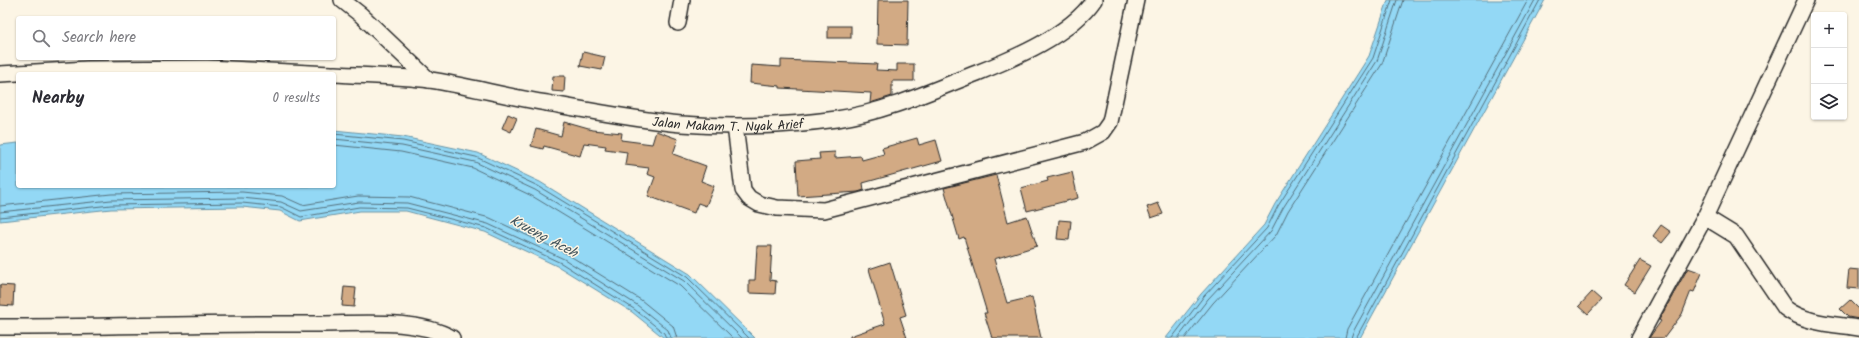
<!DOCTYPE html>
<html lang="en">
<head>
<meta charset="utf-8">
<style>
	body { margin:0; font-family:Kalam,sans-serif; background:#f7f7f7; color:#2b2b33 }
	.controls { position:absolute; right:12px; top:12px; display:grid; overflow:hidden; border-radius:4px; box-shadow:0 1px 3px #0004 }
	.controls button { width:36px; height:36px; display:grid; place-items:center; padding:0; border:0; border-bottom:1px solid #e1e1e2; background:#fff; color:#2b2b33; font:20px sans-serif }
	.list { margin:0; padding:0; list-style:none }
	h2 { display:flex; justify-content:space-between; align-items:center; height:52px; margin:0; padding:0 16px; font-size:17px }
	h2 small { font-size:13px; font-weight:400; color:#7c7c81 }
	.icon { flex:none; width:22px; height:22px; fill:none; stroke:currentColor; stroke-width:2; stroke-linecap:round; stroke-linejoin:round }
	.map { position:relative; flex:none; width:1859px; height:338px; overflow:hidden }
	.search { position:absolute; background:#fff; box-shadow:0 1px 3px #0004; left:16px; top:16px; width:320px; height:44px; display:flex; align-items:center; gap:10px; box-sizing:border-box; padding:0 14px; border-radius:4px; color:#7c7c81; font-size:15px }
	.panel { position:absolute; background:#fff; box-shadow:0 1px 3px #0004; left:16px; top:72px; width:320px; height:116px; border-radius:4px }
	.map>svg:first-child { display:block }
	.water { fill:#93d8f5; stroke:#6993a4 }
	.lines { fill:none; stroke-linecap:round; stroke-linejoin:round }
	.shore { stroke:#55707c; stroke-width:1 }
	.building { fill:#d2aa84; stroke:#2b2b2b }
	.minor-casing { stroke:#2b2b2b; stroke-width:18 }
	.minor { stroke:#fcf5e5; stroke-width:15 }
	.labels { text-anchor:middle; stroke-width:3; stroke-linejoin:round; paint-order:stroke }
	.street-label { font-size:13px; fill:#2b2b2b; stroke:#fcf5e5 }
	.water-label { font-size:14px; font-style:italic; fill:#45565e; stroke:#fcf5e5 }
</style>
</head>
<body>
<div class="map">
<svg width="1859" height="338" viewBox="0 0 1859 338">
	<rect width="100%" height="100%" fill="#fcf5e5"/>
	<filter id="ink" filterUnits="userSpaceOnUse"><feTurbulence type="fractalNoise" baseFrequency=".025" numOctaves="2"/><feDisplacementMap in="SourceGraphic" scale="8" xChannelSelector="R" yChannelSelector="G"/><feConvolveMatrix kernelMatrix="1 2 1 2 8 2 1 2 1" color-interpolation-filters="sRGB"/></filter>
	<g filter="url(#ink)">
		<g class="water">
			<path d="M1388 0H1545L1360 338H1166L1201 294 1264 225 1275 204 1369 56Z"/>
			<path d="M334 130 403 137 478 153 540 182 690 274 755 338H664L632 312 559 267 485 232 406 211H360L300 221 280 211 242 207 111 209 0 221V145L18 143V186H334Z"/>
		</g>
		<g class="lines">
			<g class="shore">
				<path d="M334 134 403 141 476 157 538 186 687 277 749 338"/>
				<path d="M334 139 402 146 475 162 535 190 684 281 742 338"/>
				<path d="M334 145 401 152 473 168 532 196 680 286 733 338"/>
				<path d="M0 206 111 194 242 192 282 196 302 205 358 196 409 197 490 218 567 254 641 300 673 326 677 338"/>
				<path d="M0 212 111 200 242 198 281 202 301 211 359 202 407 203 488 224 564 259 637 305 668 330 671 338"/>
				<path d="M0 217 111 205 242 203 281 207 301 217 359 207 407 208 486 228 561 263 634 309 664 333 666 338"/>
				<path d="M1172 338 1204 296 1267 228 1278 206 1373 58 1392 0"/>
				<path d="M1178 338 1208 299 1271 231 1283 208 1377 61 1397 0"/>
				<path d="M1185 338 1213 303 1276 235 1288 211 1382 64 1403 0"/>
				<path d="M1345 338 1347 329 1528 0"/>
				<path d="M1351 338 1353 332 1535 0"/>
				<path d="M1356 338 1540 0"/>
			</g>
		</g>
		<g class="building">
			<path d="M878 0H908L907 45 877 44Z"/>
			<rect x="828" y="26" width="23" height="12"/>
			<path d="M583 52 605 57 602 70 580 66Z"/>
			<path d="M781 60 877 64 876 70 897 71V64H914V81H892V96L870 103 871 93 780 88V86L750 83 751 65 781 67Z"/>
			<path d="M553 76H565L564 92 552 91Z"/>
			<path d="M508 114 517 118 511 132 502 128Z"/>
			<path d="M564 122 592 130 622 133 621 140 652 144 656 131 678 139 673 154 706 166 701 181 714 186 706 206 698 203 694 213 648 196 655 177 647 174 649 168 625 165 627 152 605 149 606 146 584 143 580 156 544 146 543 149 531 146 536 129 561 136Z"/>
			<path d="M917 138 919 145 936 140 942 161 863 183 864 190 858 192 798 196 796 161 820 159 819 153 835 152V158L861 156 862 160 884 154 882 148Z"/>
			<path d="M1072 172 1078 198 1027 211 1021 188 1048 181 1047 178Z"/>
			<path d="M996 175 1008 222 1027 216 1037 246 994 259 1007 303 1032 297 1041 338H992L984 313H987L964 237 959 239 944 188Z"/>
			<path d="M1158 203 1163 214 1151 218 1147 207Z"/>
			<path d="M1059 220 1071 221 1069 240 1057 239Z"/>
			<path d="M1661 225 1671 232 1662 243 1653 236Z"/>
			<path d="M757 246H772L770 280 776 281 775 294 749 293V280H755Z"/>
			<path d="M1640 260 1651 266 1635 292 1624 285Z"/>
			<path d="M890 262 906 315 900 317 907 338H850V336L885 324 869 269Z"/>
			<path d="M1688 268 1702 273 1694 292 1691 291 1682 314 1664 338H1649L1661 321 1659 320Z"/>
			<path d="M1849 269 1859 270V289L1847 288Z"/>
			<path d="M0 285 14 286 13 306 0 305Z"/>
			<path d="M344 287 356 288 354 307 342 306Z"/>
			<path d="M1592 292 1601 300 1588 314 1579 306Z"/>
			<path d="M1850 300 1859 309V319L1848 317 1840 309Z"/>
		</g>
		<g class="lines">
			<g class="minor-casing">
				<g id="minor">
					<path d="M342 0 361 15 429 80"/>
					<path d="M678 23 682 0"/>
					<path d="M0 74 88 69 207 68 331 74"/>
					<path id="s1" d="M334 74C366 76 398 76 430 80 469 86 508 97 547 103 591 111 638 120 681 124 733 128 786 126 837 119 886 112 931 91 977 73 1015 58 1070 35 1094 0"/>
					<path d="M735 126 743 190 749 198 759 204 777 208 824 210 1085 142 1103 132 1110 122 1136 0"/>
					<path d="M1705 217 1736 236 1785 308C1806 324 1834 324 1859 328"/>
					<path d="M0 327C107 327 214 323 321 324 362 324 415 318 452 338"/>
					<path d="M1639 338 1705 217 1806 0"/>
				</g>
			</g>
			<use href="#minor" class="minor"/>
		</g>
	</g>
	<g class="labels">
		<g class="street-label">
			<text dy="5" stroke="none"><textPath href="#s1" startOffset="398">Jalan Makam T. Nyak Arief</textPath></text>
		</g>
		<g class="water-label">
			<text transform="translate(544 236) rotate(28)" y="5">Krueng Aceh</text>
		</g>
	</g>
</svg>
<div class="controls">
<button>+</button>
<button>−</button>
<button><svg class="icon" aria-label="layers" viewBox="0 0 24 24"><path d="M12 4l9 5-9 5-9-5zM3 14l9 5 9-5"/></svg></button>
</div>
<div class="search"><svg class="icon" aria-label="search" viewBox="0 0 24 24"><circle cx="10" cy="10" r="6"/><path d="M15 15l6 6"/></svg>Search here</div>
<section class="panel">
<h2>Nearby<small>0 results</small></h2>
<ul class="list">
</ul>
</section>
</div>
</body>
</html>
